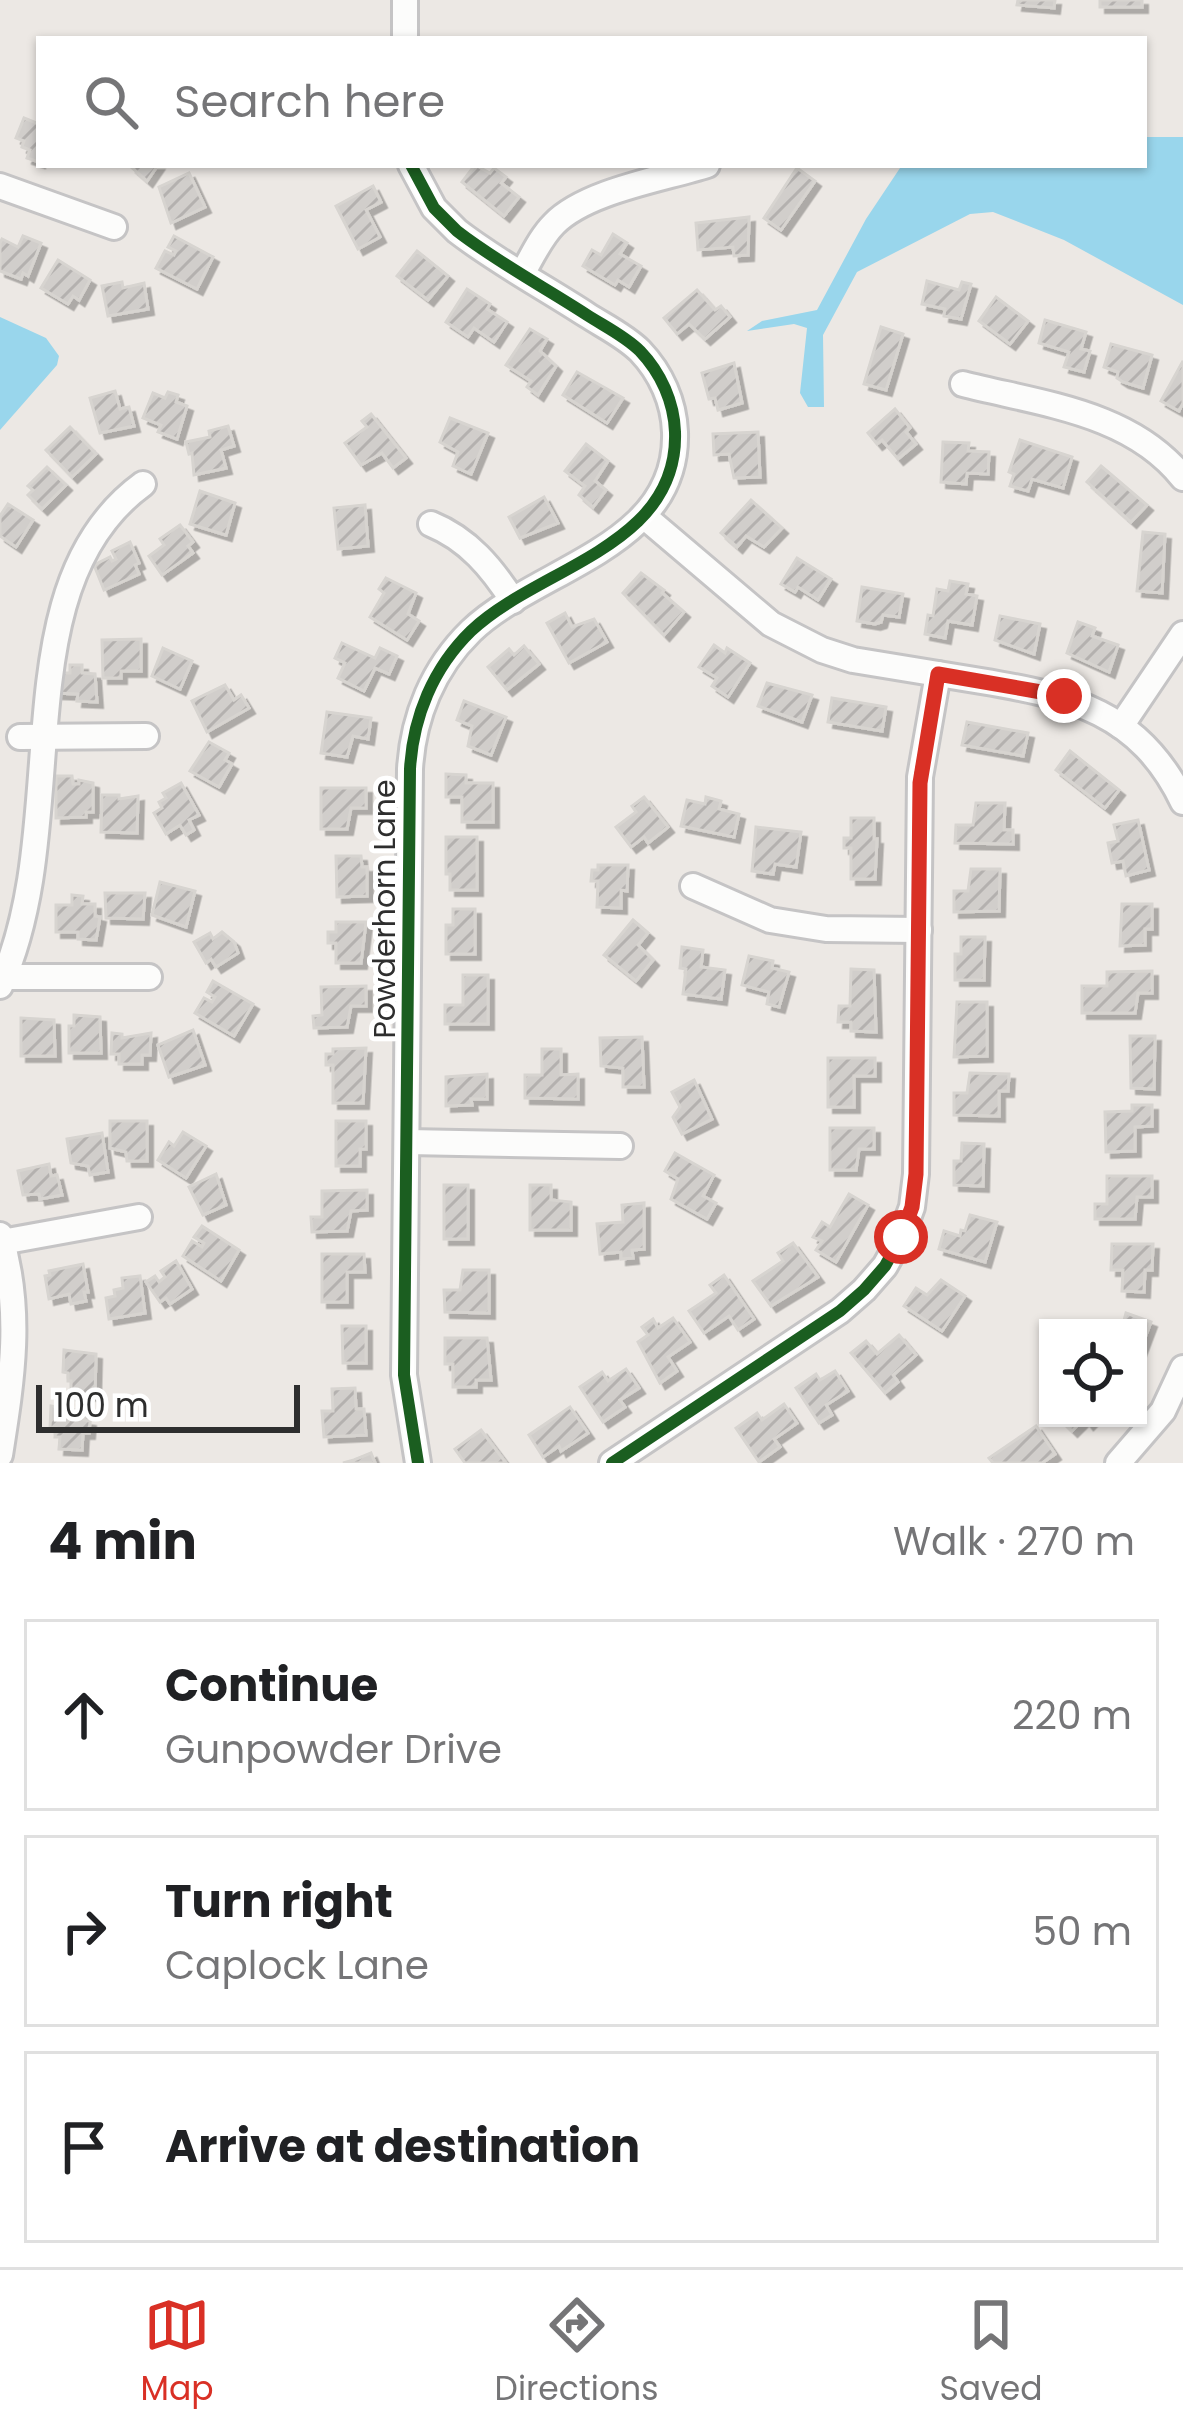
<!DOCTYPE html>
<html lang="en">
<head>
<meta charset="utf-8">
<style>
	body { margin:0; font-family:Poppins,sans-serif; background:#f6f6f6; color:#202124 }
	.controls { position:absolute; right:36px; bottom:36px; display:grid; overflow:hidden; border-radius:0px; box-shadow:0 3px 9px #0004 }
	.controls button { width:108px; height:108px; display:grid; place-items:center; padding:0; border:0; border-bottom:3px solid #e0e0e0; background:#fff; color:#202124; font:60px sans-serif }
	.scale { position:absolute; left:36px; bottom:30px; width:264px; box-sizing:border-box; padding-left:12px; border:6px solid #2e2e2e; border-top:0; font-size:33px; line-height:42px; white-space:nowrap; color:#2e2e2e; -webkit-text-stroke:9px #fff; paint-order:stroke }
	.stop { position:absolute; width:36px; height:36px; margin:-27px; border:9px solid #d93025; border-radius:50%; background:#fff }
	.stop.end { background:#d93025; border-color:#fff; box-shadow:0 3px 12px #0008 }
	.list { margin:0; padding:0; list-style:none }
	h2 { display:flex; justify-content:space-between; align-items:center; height:156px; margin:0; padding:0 48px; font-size:51px }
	h2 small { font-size:39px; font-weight:400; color:#757577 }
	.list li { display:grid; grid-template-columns:78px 1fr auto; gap:36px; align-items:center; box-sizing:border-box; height:192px; margin:0 24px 24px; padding:0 24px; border:3px solid #e0e0e0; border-radius:0px }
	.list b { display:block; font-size:45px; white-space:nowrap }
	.list p { margin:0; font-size:39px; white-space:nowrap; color:#757577 }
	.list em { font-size:39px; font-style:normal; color:#757577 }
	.icon { flex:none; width:66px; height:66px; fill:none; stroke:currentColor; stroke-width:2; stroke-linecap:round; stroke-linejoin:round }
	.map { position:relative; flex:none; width:1183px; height:1463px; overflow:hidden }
	.search { position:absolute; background:#fff; box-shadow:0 3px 9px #0004; left:36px; right:36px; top:36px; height:132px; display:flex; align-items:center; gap:30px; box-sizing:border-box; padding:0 42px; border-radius:0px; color:#757577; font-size:45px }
	.sheet { height:804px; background:#fff }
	nav { display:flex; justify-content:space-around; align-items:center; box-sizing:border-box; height:168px; border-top:3px solid #e0e0e0; background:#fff; font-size:33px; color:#757577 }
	nav a { display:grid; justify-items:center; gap:6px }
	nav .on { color:#d93025 }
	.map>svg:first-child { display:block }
	.water { fill:#99d6ec }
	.building { fill:url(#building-hatch); stroke:#d7d4d0; stroke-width:3; filter:url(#shadow) }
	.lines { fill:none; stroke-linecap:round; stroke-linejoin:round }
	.minor-casing { stroke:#c5c4c5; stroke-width:30 }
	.minor { stroke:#fcfcfb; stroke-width:24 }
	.cycleway-casing { stroke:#fff; stroke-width:20 }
	.cycleway { stroke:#1b5e20; stroke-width:12 }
	.route { stroke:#d93025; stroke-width:15 }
	.labels { text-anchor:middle; stroke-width:10; stroke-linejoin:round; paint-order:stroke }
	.street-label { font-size:30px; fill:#2e2e2e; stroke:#fff }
</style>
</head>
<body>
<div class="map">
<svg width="1183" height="1463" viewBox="0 0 1183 1463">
	<defs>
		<pattern id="building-hatch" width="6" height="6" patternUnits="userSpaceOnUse" patternTransform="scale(3)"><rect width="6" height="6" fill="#d1cecb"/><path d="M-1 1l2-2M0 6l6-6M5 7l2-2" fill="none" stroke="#b4b1af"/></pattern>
		<filter id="shadow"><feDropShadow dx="5.5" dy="5.5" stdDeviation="0" flood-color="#0004"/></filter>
	</defs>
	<rect width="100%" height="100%" fill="#ece8e4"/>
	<g class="water">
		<path d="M1144 137H1183V305L1064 240 993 212 970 214 857 272 823 335 824 407H808L800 393 807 328 794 324 747 331 762 321 817 310 866 219 902 165H1144Z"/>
		<path d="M0 317 46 338 59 356 57 365 0 430Z"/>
	</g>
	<g class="building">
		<path d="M1018 0H1055L1054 8 1017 5Z"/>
		<rect x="1100" y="0" width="42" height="7"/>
		<path d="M24 118 39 124V162L27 158 30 150 22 147 24 141 16 138Z"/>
		<path d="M158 165 147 181 131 167 132 165Z"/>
		<path d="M475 165 490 173 494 168 506 177 501 183 519 197 504 216 462 182Z"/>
		<path d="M797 168 815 181 781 230 764 218Z"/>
		<path d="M189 173 205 207 171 223 159 187Z"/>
		<path d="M373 186 381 202 366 210 380 237 358 249 336 206Z"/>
		<path d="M749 217 748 255 734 256 733 247 698 250 696 223Z"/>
		<path d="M613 234 627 243 620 254 641 266 629 287 618 280 615 285 583 266 592 250 601 255Z"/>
		<path d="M23 236 41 243 28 276 23 273 21 279 0 271V243L2 239 18 247Z"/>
		<path d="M174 236 213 257 197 289 156 268 165 251 174 255 176 251 168 247Z"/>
		<path d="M417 251 448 276 428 300 397 276Z"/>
		<path d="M58 260 90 280 79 300 73 296 68 304 41 288Z"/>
		<path d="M927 281 959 290 962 282 971 284 961 319 944 316 945 309 922 304Z"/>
		<path d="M122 282 123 288 144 283 148 309 108 316 102 286Z"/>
		<path d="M467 289 490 304 487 309 507 322 494 342 474 328 468 337 446 322Z"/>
		<path d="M697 290 715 310 721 306 730 317 705 339 689 324 677 334 664 318Z"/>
		<path d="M996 297 1028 321 1010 344 979 321Z"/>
		<path d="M1045 320 1086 332 1081 349 1090 351 1084 372 1064 367 1069 352 1039 343Z"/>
		<path d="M881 327 903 334 886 390 864 384Z"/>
		<path d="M530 329 547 339 540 351 556 366 538 395 527 387 531 381 506 365Z"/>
		<path d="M1111 344 1152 355 1143 388 1123 382 1117 378 1118 372 1104 367Z"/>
		<path d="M1183 361V403L1179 411 1161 401Z"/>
		<path d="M734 363 742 403 718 410 715 398 709 399 702 373Z"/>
		<path d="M577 372 623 398 607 423 563 395Z"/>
		<path d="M115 391 120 409 129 407 134 426 100 433 90 398Z"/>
		<path d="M168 392 178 395 176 402 187 406 177 439 158 432 161 425 143 418 153 393 165 398Z"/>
		<path d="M895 409 910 428 906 432 916 444 898 459 882 440 877 444 868 433Z"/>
		<path d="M371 414 406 458 393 468 382 453 361 465 345 443 367 427 362 421Z"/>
		<path d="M450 418 488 433 471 474 453 466 458 452 440 442Z"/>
		<path d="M228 426 234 446 221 450 226 468 194 475 192 453 189 454 186 442 210 437 209 431Z"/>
		<path d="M70 427 96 454 72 477 46 450Z"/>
		<path d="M758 432 760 477 734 478 729 454 714 455 713 434Z"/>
		<path d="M1020 440 1072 457 1063 488 1032 479 1028 491 1010 486 1014 474 1009 472Z"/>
		<path d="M943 442 969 443 968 451 989 452 988 474 967 473 966 484 941 482Z"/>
		<path d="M586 444 608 461 595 481 606 490 593 507 579 495 585 486 565 471Z"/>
		<path d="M1101 466 1147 505 1131 522 1087 482Z"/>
		<path d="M47 467 66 485 42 509 28 495 33 490 28 486Z"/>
		<path d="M200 491 235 503 226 535 190 524Z"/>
		<path d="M544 497 558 523 520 538 509 517Z"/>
		<path d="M751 500 782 528 764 547 746 536 737 547 721 533Z"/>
		<path d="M8 504 33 520 16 547 0 536V516Z"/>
		<path d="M365 505 368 546 338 549 334 508Z"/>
		<path d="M180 525 193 542 188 546 193 553 162 575 149 556 164 545 160 539Z"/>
		<path d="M1143 532 1165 534 1162 593 1137 591Z"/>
		<path d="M130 542 139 563 135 565 139 574 104 590 94 565 110 557 112 561 116 559 112 551Z"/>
		<path d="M797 558 831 579 818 600 798 587 795 592 781 584Z"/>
		<path d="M641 573 664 590 662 593 684 612 664 635 623 593Z"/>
		<path d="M386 578 416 593 408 614 419 621 407 640 370 617 384 593 379 589Z"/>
		<path d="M950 581 968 584 966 594 977 596 972 625 948 621 945 638 925 634 928 615 933 616 937 589 948 591Z"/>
		<path d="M862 587 903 594 899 617 883 615 881 622 875 624 857 621Z"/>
		<path d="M565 613 572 627 594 619 607 642 569 663 547 623Z"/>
		<path d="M1000 616 1040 624 1034 654 995 640Z"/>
		<path d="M1078 622 1095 628 1092 636 1118 645 1109 672 1067 653Z"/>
		<path d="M141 639V671H121V678H103L102 640Z"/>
		<path d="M342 643 375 658 380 648 397 656 389 674 375 668 364 691 338 678 345 663 335 658Z"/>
		<path d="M714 645 725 653 727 648 750 663 728 697 712 686 717 678 699 667Z"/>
		<path d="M524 646 539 664 507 690 488 667 509 649 514 655Z"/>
		<path d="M163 648 192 661 180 689 152 676Z"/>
		<path d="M70 665H82V673L95 674 97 702 77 701 78 694 54 693 55 673H70Z"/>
		<path d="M767 683 812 695 802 722 758 706Z"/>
		<path d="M225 685 234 700 241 695 249 708 207 732 192 701Z"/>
		<path d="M832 698 886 707 882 731 828 722Z"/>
		<path d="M464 701 506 717 491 755 468 746 472 726 457 720Z"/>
		<path d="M327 712 371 718 368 739 353 736 347 757 321 753Z"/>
		<path d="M967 722 1028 733 1023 756 962 745Z"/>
		<path d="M209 742 229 753 225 760 232 764 219 787 190 771Z"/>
		<path d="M1070 751 1119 790 1105 808 1056 770Z"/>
		<path d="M446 774 466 775V783H493V822H462V797H446Z"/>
		<path d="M56 776H72L73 784H79V780L93 783V812H86V817L56 818Z"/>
		<path d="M181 783 199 815 189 820 194 830 186 835 180 825 166 834 154 813 162 808 159 802 166 798 163 793Z"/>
		<path d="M321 788H366V808H351L347 829H321Z"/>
		<path d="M102 795H119V799L138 796 137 833 101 832Z"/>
		<path d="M644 797 668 827 648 843 644 837 631 847 616 827 636 812 632 806Z"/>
		<path d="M706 797 721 801 719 809 739 814 734 837 681 826 687 800 705 804Z"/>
		<path d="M976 803H1005L1004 830H1013V844L955 843 956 825H973Z"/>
		<path d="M851 818H874V839H877L875 879H851V848H844V838H851Z"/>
		<path d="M1138 820 1149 870 1126 876 1123 861 1112 863 1108 843 1118 841 1114 825Z"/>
		<path d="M756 827 801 832 796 867 775 864 773 874 752 871Z"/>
		<path d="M446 837H477V890H450V874H446Z"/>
		<path d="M336 856H361L362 867H367V896L337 897Z"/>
		<path d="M598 865H628L627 891 621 890V908L597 907 598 881H591L592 870H598Z"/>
		<path d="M971 869H1000L999 911 954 912V891H968Z"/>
		<path d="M160 882 195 891 186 927 152 915Z"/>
		<path d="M105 893H145L143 919 106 918Z"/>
		<path d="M72 895 83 896 82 904H95V916L100 917 96 940 78 939V932H56V905H72Z"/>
		<path d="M1122 904H1152V929H1145V945L1120 946Z"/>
		<path d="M453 909H475V954H446V925H453Z"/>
		<path d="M633 920 648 933 638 945 653 960 636 981 604 955Z"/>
		<path d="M336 922H366L361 963H336V943H328V932H336Z"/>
		<path d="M222 932 234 942 238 953 216 967 211 959 206 963 194 942 210 933 213 939Z"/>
		<path d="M961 937H985L984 980H955V954H961Z"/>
		<path d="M682 947 703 950 701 967 725 970 721 999 683 994 686 969 680 968Z"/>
		<path d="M749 956 773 961 772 968 789 972 779 1007 767 1004 769 992 742 985Z"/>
		<path d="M851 969 874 970 876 1032 851 1031V1022H838L839 1006H850Z"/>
		<path d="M1152 971V993H1138L1135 1013H1082V986H1107V972Z"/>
		<path d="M463 975H488V1024H445V1005H463Z"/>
		<path d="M213 981 253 1004 234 1036 195 1013 204 998 212 1002 215 997 207 992Z"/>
		<path d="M366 986V1006H351L347 1027 314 1028 313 1016 322 1015 321 987Z"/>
		<path d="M957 1002H987V1056L954 1057Z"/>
		<path d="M74 1015 100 1017 101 1053H69V1026H74Z"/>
		<path d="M21 1018 54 1020 55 1056H21Z"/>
		<path d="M193 1030 205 1065 169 1077 158 1045Z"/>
		<path d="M112 1033 122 1034V1038L151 1033 150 1055H142V1064H119V1054H111Z"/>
		<path d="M1130 1036H1155L1154 1089 1131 1088Z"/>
		<path d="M642 1037 644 1087H623V1068L601 1066 600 1038Z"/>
		<path d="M366 1048 363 1103H333V1065H326V1054H333V1049Z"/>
		<path d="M542 1049H561V1075L578 1074V1099L525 1098V1075H542Z"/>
		<path d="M828 1058H875V1076H854V1107H828Z"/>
		<path d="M970 1073 1009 1074 1008 1091H999V1116L954 1115V1093H967Z"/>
		<path d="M487 1074V1099H471L472 1105 446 1106V1077Z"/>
		<path d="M694 1080 712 1119 682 1134 673 1117 680 1107 672 1092Z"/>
		<path d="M1132 1105H1152V1126L1135 1127V1151L1106 1152 1105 1112 1132 1111Z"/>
		<path d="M110 1121H147V1161H127L126 1152 110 1148Z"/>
		<path d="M336 1121H366V1149H360V1166H336Z"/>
		<path d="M830 1128H874V1149H859L856 1170H830Z"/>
		<path d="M183 1132 206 1146 186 1178 158 1160 169 1142 174 1146Z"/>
		<path d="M102 1133 108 1172 90 1175 88 1166 71 1163 67 1139Z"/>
		<path d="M962 1143 984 1144 983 1186 954 1185V1161H961Z"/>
		<path d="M675 1153 714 1175 703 1196 716 1203 707 1219 671 1199 678 1179 665 1171Z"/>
		<path d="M49 1164 51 1176 57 1175 62 1195 40 1199 39 1194 23 1195 18 1171Z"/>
		<path d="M216 1174 226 1205 203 1215 189 1187Z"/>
		<path d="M1107 1176H1152V1197H1137L1135 1219H1095V1204H1107Z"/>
		<rect x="444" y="1185" width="24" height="54"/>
		<path d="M530 1185H551V1200L571 1202V1230H530Z"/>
		<path d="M367 1190V1210L351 1211 347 1231 312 1232 311 1217H322V1191Z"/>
		<path d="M849 1194 868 1205 836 1262 816 1250 822 1241 813 1237 822 1222 830 1227Z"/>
		<path d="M644 1203V1249L632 1250 633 1258 621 1259V1252L600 1254 597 1224 623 1222 622 1205Z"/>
		<path d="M970 1215 997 1222 985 1262 939 1249 944 1231 960 1236 961 1230 965 1231Z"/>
		<path d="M202 1226 239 1250 221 1281 183 1256 192 1241 202 1247 204 1243 194 1237Z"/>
		<path d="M793 1243 818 1277 771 1306 753 1281 783 1261 778 1253Z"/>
		<path d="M1112 1244H1153L1152 1270H1145L1144 1292 1122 1291 1123 1270H1111Z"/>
		<path d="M322 1254H364L365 1272H347V1302H322Z"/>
		<path d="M176 1261 192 1289 170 1304 166 1298 160 1302 146 1282 155 1276 159 1282 165 1277 161 1271Z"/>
		<path d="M83 1264 88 1292H84L86 1301 71 1304 69 1294 49 1299 45 1276 50 1275 49 1271Z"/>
		<path d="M463 1270H489V1313L445 1312 444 1290H460Z"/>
		<path d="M724 1275 754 1319 738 1330 729 1316 704 1333 689 1311 716 1293 710 1285Z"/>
		<path d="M140 1276 145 1313 109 1319 106 1298 115 1296 114 1290 123 1288 122 1278Z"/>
		<path d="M941 1280 965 1296 942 1331 904 1306 916 1288 927 1295Z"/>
		<path d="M1126 1313 1151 1322 1138 1356V1328H1122Z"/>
		<path d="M673 1318 690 1342 668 1357 677 1371 660 1383 638 1342 648 1335 642 1327 653 1319 658 1328Z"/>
		<path d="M342 1326H366V1363H343Z"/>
		<path d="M899 1335 916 1355 893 1375 898 1382 885 1393 851 1353 866 1341 877 1354Z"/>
		<path d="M445 1338H487L491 1380H476V1387H453V1364H445Z"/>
		<path d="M64 1350 96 1354 95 1395 71 1394V1381H68V1373L63 1372Z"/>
		<path d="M626 1369 639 1388 620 1400 625 1407 603 1422 580 1387 602 1372 608 1381Z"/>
		<path d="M835 1371 848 1391 826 1405 832 1415 819 1423 796 1388 816 1374 820 1380Z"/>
		<path d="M355 1388 356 1409H364L366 1435 324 1437 322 1411H333L332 1389Z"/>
		<path d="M784 1404 797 1423 774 1439 780 1447 759 1462 736 1428 757 1413 762 1420Z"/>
		<path d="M51 1406 84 1411V1420L90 1421 89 1433H83L82 1450 59 1449 60 1437H55L56 1428H50Z"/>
		<path d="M570 1407 588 1433 561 1451 559 1446 543 1457 529 1435Z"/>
		<path d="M1059 1418H1094L1088 1424 1084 1419 1072 1431Z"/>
		<path d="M1036 1426 1055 1454 1042 1463H993L989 1458Z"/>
		<path d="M481 1430 506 1463H465L455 1449Z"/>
		<path d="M371 1453 375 1463H343L354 1460Z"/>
	</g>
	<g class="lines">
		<g class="minor-casing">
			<g id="minor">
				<path d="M405 39V0"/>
				<path d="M411 165 434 208 457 231C497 262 544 287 587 315 604 326 625 336 640 351 661 373 674 402 675 432 679 547 538 567 471 631 433 668 413 717 410 769L404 1375 418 1463"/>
				<path d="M0 186 114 227"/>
				<path d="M522 274C532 257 540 238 554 224 586 191 663 179 707 165"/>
				<path d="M963 384C1041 404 1131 412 1183 478"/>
				<path d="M645 517 771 624 822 650 853 660C896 667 938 674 981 681 1071 696 1140 712 1183 802"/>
				<path d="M431 524C468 539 492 568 513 601"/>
				<path d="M1121 726 1183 634"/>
				<path d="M20 737 146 736"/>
				<path d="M693 886 770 920 826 929 919 930"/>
				<path d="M4 977H149"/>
				<path d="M0 986C75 823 0 588 143 484"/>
				<path d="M408 1142 620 1146"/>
				<path d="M0 1235C23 1310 12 1379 0 1455"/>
				<path d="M2 1242 139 1217"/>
				<path d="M612 1463 840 1311 864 1290 885 1266 901 1237 912 1207 916 1174 920 777 938 674"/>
				<path d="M1118 1463 1163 1411 1183 1368"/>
			</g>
		</g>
		<use href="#minor" class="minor"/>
		<g class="cycleway-casing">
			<g id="cycleway">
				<path d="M411 165 434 208 457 231C497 262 544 287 587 315 604 326 625 336 640 351 661 373 674 402 675 432 679 547 538 567 471 631 433 668 413 717 410 769L404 1375 418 1463"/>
				<path d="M612 1463 840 1311 864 1290 885 1266 901 1237 912 1207 916 1174 920 777 938 674"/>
			</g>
		</g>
		<use href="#cycleway" class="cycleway"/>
	</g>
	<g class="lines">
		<path class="route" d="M901 1237 912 1207 916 1174 920 783 938 674 1064 696"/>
	</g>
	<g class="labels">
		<g class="street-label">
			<text transform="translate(385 909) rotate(-90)" y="10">Powderhorn Lane</text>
		</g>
	</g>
</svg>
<div class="controls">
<button><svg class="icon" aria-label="locate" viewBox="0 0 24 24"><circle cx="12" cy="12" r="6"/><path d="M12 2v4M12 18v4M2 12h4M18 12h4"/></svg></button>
</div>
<div class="scale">100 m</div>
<div class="stop" style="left:901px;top:1237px"></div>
<div class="stop end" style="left:1064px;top:696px"></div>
<div class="search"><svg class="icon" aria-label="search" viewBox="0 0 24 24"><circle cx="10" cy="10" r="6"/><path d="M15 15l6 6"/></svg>Search here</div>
</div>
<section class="sheet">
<h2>4 min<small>Walk · 270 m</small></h2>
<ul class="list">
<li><svg class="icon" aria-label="ahead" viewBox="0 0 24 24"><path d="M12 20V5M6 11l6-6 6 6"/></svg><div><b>Continue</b><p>Gunpowder Drive</p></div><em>220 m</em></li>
<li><svg class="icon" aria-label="right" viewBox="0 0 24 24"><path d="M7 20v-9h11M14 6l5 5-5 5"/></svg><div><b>Turn right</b><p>Caplock Lane</p></div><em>50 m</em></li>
<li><svg class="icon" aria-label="arrive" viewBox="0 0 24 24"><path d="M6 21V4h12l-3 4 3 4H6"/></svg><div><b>Arrive at destination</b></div></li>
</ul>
</section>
<nav>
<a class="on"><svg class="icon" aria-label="map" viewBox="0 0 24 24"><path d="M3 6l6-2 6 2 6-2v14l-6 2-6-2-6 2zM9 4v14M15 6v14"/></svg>Map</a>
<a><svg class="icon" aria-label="directions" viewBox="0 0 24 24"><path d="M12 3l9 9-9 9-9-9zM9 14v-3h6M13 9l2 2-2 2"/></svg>Directions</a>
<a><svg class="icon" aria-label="saved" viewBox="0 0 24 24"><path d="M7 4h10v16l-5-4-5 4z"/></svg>Saved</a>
</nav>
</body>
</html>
